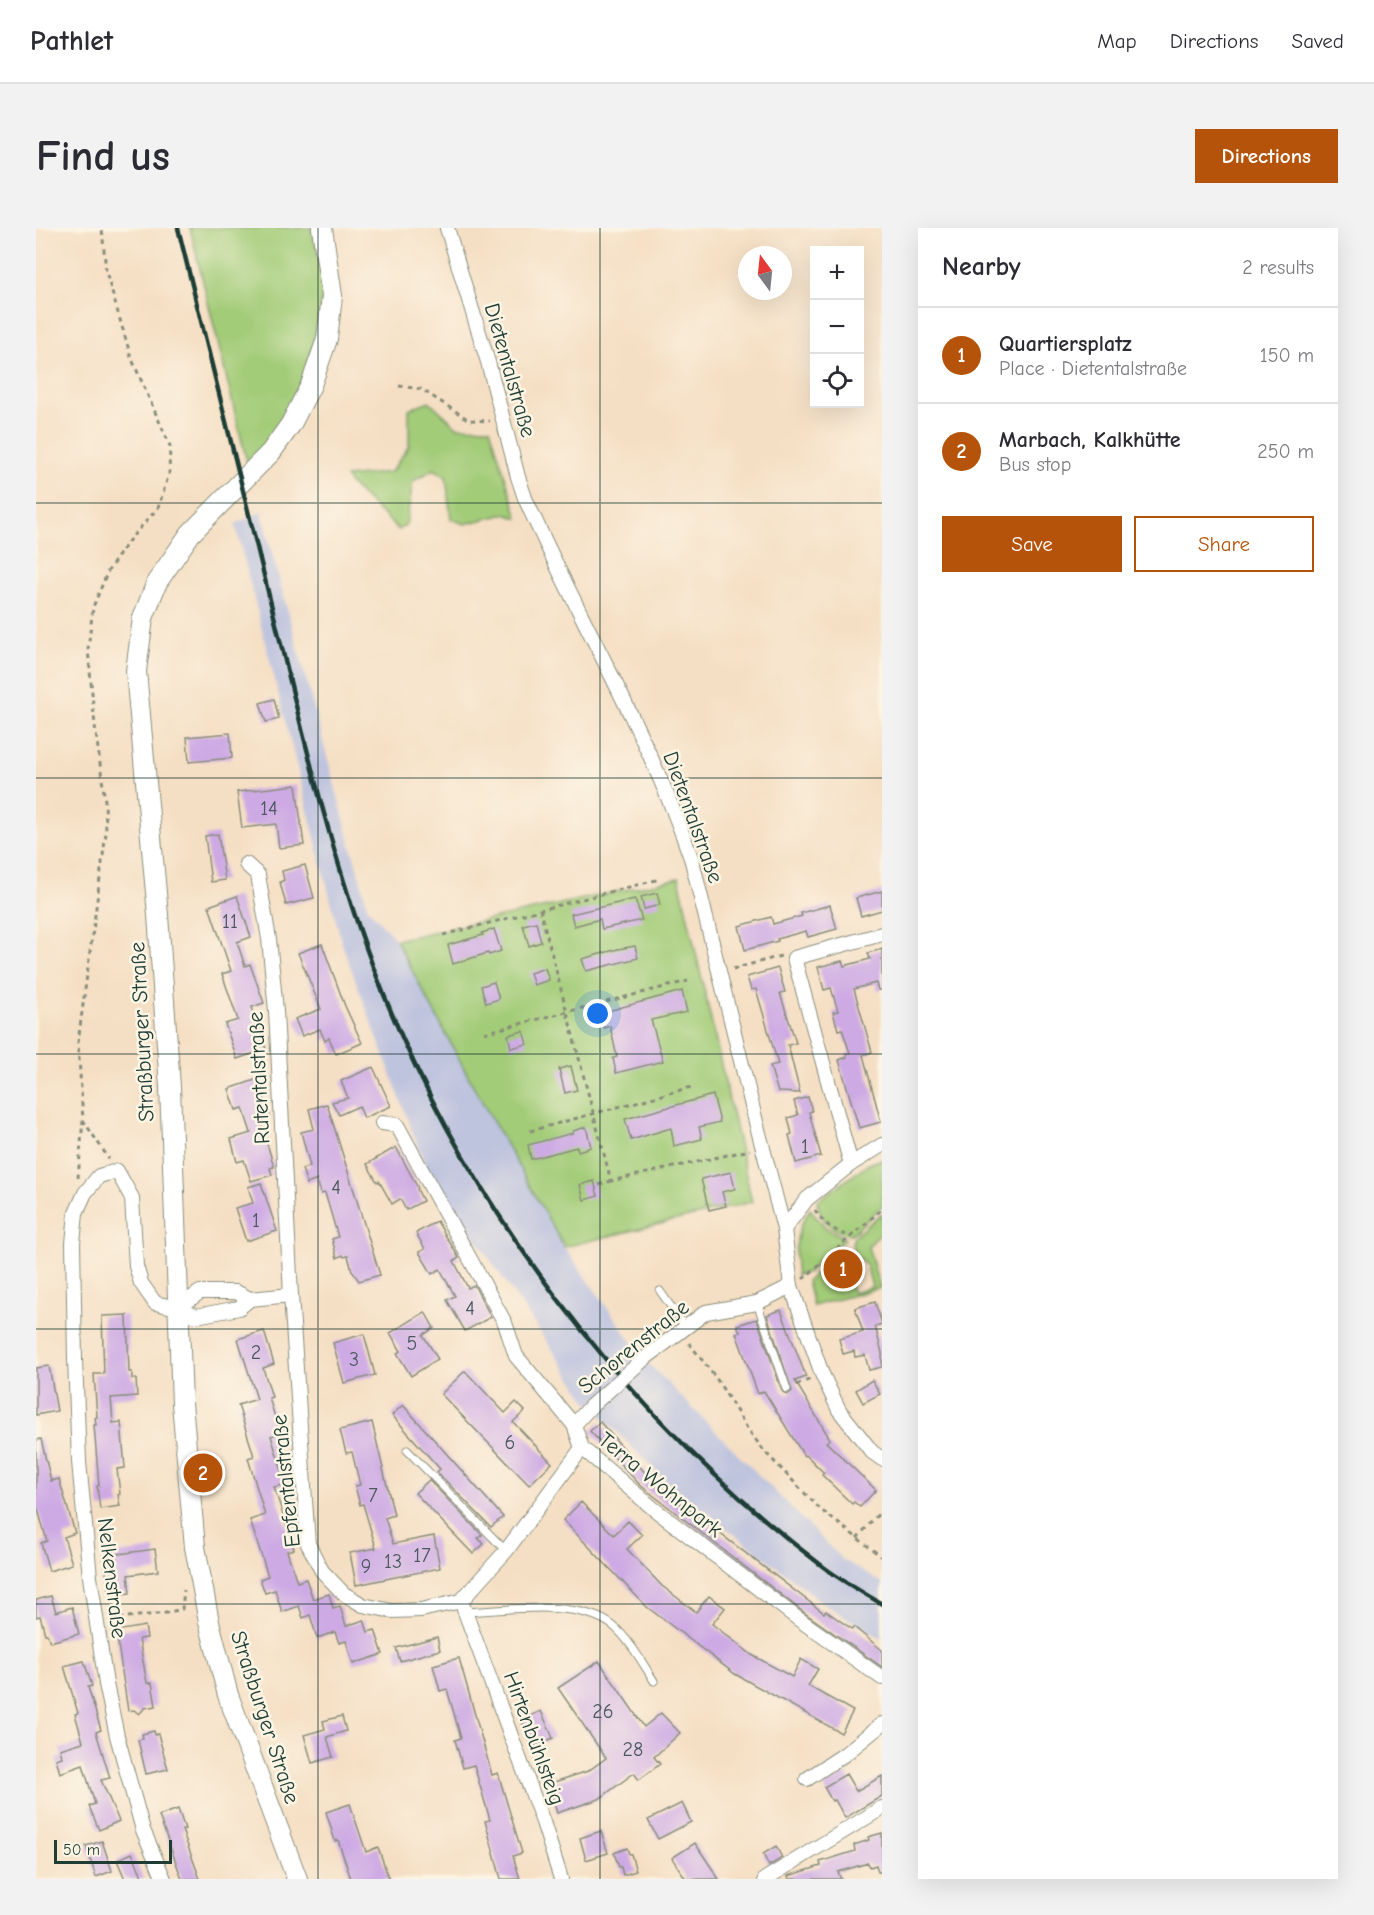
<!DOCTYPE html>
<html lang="en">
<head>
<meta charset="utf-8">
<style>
	body { margin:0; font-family:"Comic Neue",sans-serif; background:#f2f2f3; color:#2b2b33 }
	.controls { position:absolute; right:18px; top:18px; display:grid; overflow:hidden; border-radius:0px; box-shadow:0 6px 24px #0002 }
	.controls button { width:54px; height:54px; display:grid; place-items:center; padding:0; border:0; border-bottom:2px solid #e1e1e2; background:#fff; color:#2b2b33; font:30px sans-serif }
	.compass { position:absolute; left:702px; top:18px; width:54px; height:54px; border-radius:50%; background:#fff; box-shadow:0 6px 24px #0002; rotate:345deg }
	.scale { position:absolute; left:18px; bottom:15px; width:118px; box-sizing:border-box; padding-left:6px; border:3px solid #1f3d34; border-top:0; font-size:16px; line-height:21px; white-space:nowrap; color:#1f3d34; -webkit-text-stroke:4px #fcf5e5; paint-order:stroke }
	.you { position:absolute; left:562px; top:786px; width:21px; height:21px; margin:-15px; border:4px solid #fff; border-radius:50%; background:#1a73e8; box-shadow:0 0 0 9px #1a73e833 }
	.badge { display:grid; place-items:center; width:39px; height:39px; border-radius:50%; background:#b45309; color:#fff; font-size:20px; font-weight:700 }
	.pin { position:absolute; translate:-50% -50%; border:3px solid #fff; box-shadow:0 2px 6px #0006 }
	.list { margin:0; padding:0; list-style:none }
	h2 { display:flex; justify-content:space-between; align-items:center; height:78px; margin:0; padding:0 24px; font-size:26px }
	h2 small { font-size:20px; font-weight:400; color:#7c7c81 }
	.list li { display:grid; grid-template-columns:39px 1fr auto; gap:18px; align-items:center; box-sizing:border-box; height:96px; padding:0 24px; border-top:2px solid #e1e1e2 }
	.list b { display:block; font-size:22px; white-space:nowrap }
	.list p { margin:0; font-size:20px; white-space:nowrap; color:#7c7c81 }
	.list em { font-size:20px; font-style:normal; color:#7c7c81 }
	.actions { display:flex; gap:12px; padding:18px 24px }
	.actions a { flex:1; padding:14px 0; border:2px solid #b45309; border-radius:0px; text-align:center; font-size:21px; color:#b45309 }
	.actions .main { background:#b45309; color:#fff }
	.icon { flex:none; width:33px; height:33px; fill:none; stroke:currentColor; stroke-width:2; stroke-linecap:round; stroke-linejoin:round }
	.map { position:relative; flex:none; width:846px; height:1651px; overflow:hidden; border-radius:0px }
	header { display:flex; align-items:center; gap:36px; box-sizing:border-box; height:84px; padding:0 30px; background:#fff; border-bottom:2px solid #e1e1e2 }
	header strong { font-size:28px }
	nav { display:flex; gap:33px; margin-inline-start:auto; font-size:21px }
	.intro { display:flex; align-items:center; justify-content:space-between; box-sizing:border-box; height:144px; padding:0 36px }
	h1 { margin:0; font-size:42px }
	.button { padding:15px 27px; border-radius:0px; background:#b45309; color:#fff; font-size:21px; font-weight:700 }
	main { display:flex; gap:36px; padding:0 36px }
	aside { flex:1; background:#fff; border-radius:0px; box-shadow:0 6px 24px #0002 }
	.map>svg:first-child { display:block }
	.industrial { fill:#bec3de }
	.green { fill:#a3cc78; stroke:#618456; stroke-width:1.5 }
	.building { fill:#ceaae4 }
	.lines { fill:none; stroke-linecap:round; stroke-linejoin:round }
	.service-casing { stroke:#8a8e7c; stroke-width:9 }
	.minor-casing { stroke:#8a8e7c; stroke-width:16 }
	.secondary-casing { stroke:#8a8e7c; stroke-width:22 }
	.path { stroke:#8a8e7c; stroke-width:3; stroke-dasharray:4.5 4.5; stroke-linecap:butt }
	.service { stroke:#fff; stroke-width:7 }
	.minor { stroke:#fff; stroke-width:14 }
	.secondary { stroke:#fff; stroke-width:20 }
	.rail { stroke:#1f3d34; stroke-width:4.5 }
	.minor-bridge-casing { stroke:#8a8e7c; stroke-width:16; stroke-linecap:butt }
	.minor-bridge { stroke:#fff; stroke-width:14 }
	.grid { fill:none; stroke:#1f3d34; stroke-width:1.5; stroke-opacity:0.55 }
	.labels { text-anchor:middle; stroke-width:5; stroke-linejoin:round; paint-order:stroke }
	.number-label { font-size:20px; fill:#4b5860 }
	.street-label { font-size:22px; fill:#1f3d34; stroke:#fcf5e5 }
</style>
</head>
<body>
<header>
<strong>Pathlet</strong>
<nav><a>Map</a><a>Directions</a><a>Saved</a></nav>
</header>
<div class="intro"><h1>Find us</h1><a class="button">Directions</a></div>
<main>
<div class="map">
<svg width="846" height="1651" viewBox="0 0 846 1651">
	<rect width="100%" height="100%" fill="#fcf5e5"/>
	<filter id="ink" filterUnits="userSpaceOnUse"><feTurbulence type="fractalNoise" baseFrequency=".0167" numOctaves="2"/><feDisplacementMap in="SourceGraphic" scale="12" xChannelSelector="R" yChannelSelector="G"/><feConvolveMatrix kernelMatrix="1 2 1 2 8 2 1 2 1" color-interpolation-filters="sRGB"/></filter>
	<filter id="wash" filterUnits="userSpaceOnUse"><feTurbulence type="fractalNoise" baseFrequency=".008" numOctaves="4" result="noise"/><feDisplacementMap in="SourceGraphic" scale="24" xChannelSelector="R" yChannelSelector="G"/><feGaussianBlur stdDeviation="1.35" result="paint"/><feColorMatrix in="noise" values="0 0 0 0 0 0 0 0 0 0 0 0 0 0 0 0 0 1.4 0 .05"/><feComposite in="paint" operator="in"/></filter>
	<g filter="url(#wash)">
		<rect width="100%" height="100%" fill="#f5dfc4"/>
		<path class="industrial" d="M225 284 332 680 360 712 440 863 528 1019 608 1131 806 1331 846 1355V1411L790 1377 631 1254 555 1178 389 937 306 716 199 296Z"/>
		<g class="green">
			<path d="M154 0H276C281 20 288 48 286 69 281 117 259 181 228 218 223 224 217 229 211 234Z"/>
			<path d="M393 173 421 199 454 200 482 290 469 286 429 296 415 291 410 249 398 241 377 253 370 296 363 302 314 256 310 249 355 244 373 218V181Z"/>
			<path d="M643 650 716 974 528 1019 440 863 360 712Z"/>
			<path d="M846 931V978L816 1006C796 1005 784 992 781 973L833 936Z"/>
			<path d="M774 981 790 1000 807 1009 809 1011 772 1044 761 1047C757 1023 760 1001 774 981Z"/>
			<path d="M846 985V1003L832 1019 844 1060 777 1078 771 1053 789 1036 790 1038 806 1034 817 1065 836 1059 830 1036 819 1027 816 1015 818 1009Z"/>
		</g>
		<g id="blocks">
			<g class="building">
				<path d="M238 471 243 491 230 494 224 475Z"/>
				<path d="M194 505 196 530 153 534 151 509Z"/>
				<path d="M260 557 268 617 243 620 240 596 206 600 201 564Z"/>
				<path d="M182 606 189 652 175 654 169 608Z"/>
				<path d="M269 637 278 670 250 677 244 654 248 652 246 643Z"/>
				<path d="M846 663V682L825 688 820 670Z"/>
				<path d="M621 665 624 677 608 681 605 669Z"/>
				<path d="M201 668 215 709 201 714 209 738 214 736 228 775 216 779 230 821 201 831 189 796 202 792 186 746 195 743 173 678Z"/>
				<path d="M599 671 606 692 566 701 564 691 538 698 535 686Z"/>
				<path d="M794 677 801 701 772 709 770 703 741 711 742 713 709 722 703 698 735 689 737 696 766 688 765 685Z"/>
				<path d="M500 694 505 714 493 718 487 697Z"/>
				<path d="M458 701 465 723 453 727 452 725 417 736 412 717 447 707 446 705Z"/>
				<path d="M286 716 309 778 326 815 300 826 293 810 289 813 284 801 266 808 259 791 285 781 262 725Z"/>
				<path d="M599 718 602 730 550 743 546 731 582 721Z"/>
				<path d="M846 721V762H842L840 755 818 761 836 824 827 827 845 894 823 900 803 832 811 829 810 826 814 825 806 801 802 802 797 784 802 783 795 760 788 762 782 739 806 733 808 738 834 731 832 725Z"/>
				<path d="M509 740 513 752 498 757 494 745Z"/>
				<path d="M742 740 749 764 744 765 760 815 752 817 764 865 742 864 734 838 742 836 720 761 715 762 711 749Z"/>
				<path d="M458 754 463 771 450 775 445 758Z"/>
				<path d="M646 763 651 784 615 792 627 833 580 845 577 830 581 829 574 798 568 800 564 785Z"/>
				<path d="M487 803 491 816 475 820 472 807Z"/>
				<path d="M535 838 541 862 529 865 523 841Z"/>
				<path d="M337 839 355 878 328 890 323 878 303 887 296 874 312 870 305 853Z"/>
				<path d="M222 851 234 889 224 892 238 939 234 940 236 947 215 953 208 932 201 934 195 911 215 905 207 880 200 882 193 861Z"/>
				<path d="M677 867 684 894 663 899 666 911 638 918 635 900 595 912 589 891Z"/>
				<path d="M772 869 776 883 773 884 785 928 760 935 753 907 756 906 752 890 762 887 758 873Z"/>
				<path d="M291 876 344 1047 323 1053 316 1043 312 1028 308 1029 307 1027 301 1030 296 1011 302 1009 289 965 285 966 281 952 271 956 266 941 274 938 265 904 278 901 273 881Z"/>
				<path d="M550 899 555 919 542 923 541 919 495 931 492 917 537 905V903Z"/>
				<path d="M360 919 382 960 381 961 387 973 370 982 364 971 356 976 343 953 341 954 331 936Z"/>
				<path d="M695 944 699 961 686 964 690 978 673 982 665 951Z"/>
				<path d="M558 953 562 968 548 972 544 957Z"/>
				<path d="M225 955 241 1003 210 1013 199 980 217 975 212 959Z"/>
				<path d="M401 993 423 1030 418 1033 432 1060 438 1057 455 1089 429 1103 411 1072 419 1068 404 1041 396 1046 383 1024 389 1021 380 1005Z"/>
				<path d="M839 1074 846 1096 839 1098 846 1125V1139L833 1142 829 1127 819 1129 818 1123 807 1126 803 1111 827 1104 819 1080Z"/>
				<path d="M745 1082 770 1149 759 1153 794 1211 790 1214 840 1262 824 1279 818 1274 816 1276 786 1247 788 1245 770 1227 768 1228 728 1163 722 1166 717 1152 700 1105 704 1104 701 1097 721 1091 746 1163 751 1167 756 1163 731 1087Z"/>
				<path d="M389 1084 398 1100 387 1107 402 1131 375 1148 361 1125 365 1123 354 1105Z"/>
				<path d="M91 1087 93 1144H96V1151H100L101 1168 75 1170 77 1195 85 1194 89 1240 81 1241 84 1266 82 1267 84 1278 64 1281 61 1258H63L58 1197H60L59 1190 61 1189 58 1146H68L66 1088Z"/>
				<path d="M228 1103 238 1136 227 1140 236 1169 233 1170 244 1205 235 1208 250 1256 238 1259 258 1321 251 1323 261 1354 270 1351 277 1371 293 1366 297 1380 304 1378 310 1398 328 1392 332 1404 339 1402 347 1426 317 1436 310 1413 303 1415 299 1404 281 1410 274 1387 267 1390 263 1378 246 1384 239 1362 229 1365 224 1351 232 1348 214 1292 229 1287 212 1230 218 1228 202 1177 221 1171 202 1111Z"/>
				<path d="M328 1106 339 1147 308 1155 297 1115Z"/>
				<path d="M13 1138 21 1183 0 1187V1140Z"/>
				<path d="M429 1143 469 1185 480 1174 489 1183 477 1194 516 1235 493 1257 405 1166Z"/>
				<path d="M836 1152 844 1166 827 1175 820 1162Z"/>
				<path d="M367 1177 467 1289 455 1299 401 1244 404 1241 356 1187Z"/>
				<path d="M336 1194 358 1287 349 1290 357 1316 398 1308 404 1340 320 1357 314 1325 340 1320 327 1276 324 1277 319 1258 324 1257 316 1224 310 1225 304 1202Z"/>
				<path d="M564 1194 630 1268 631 1265 788 1385 790 1383 816 1401 818 1399 846 1422V1439L766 1383 604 1257 554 1203Z"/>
				<path d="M5 1211 15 1253 23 1251 39 1305 28 1309 36 1336 13 1343 5 1315 11 1313 0 1275V1212Z"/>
				<path d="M393 1252 446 1307 442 1310 448 1316 437 1326 379 1265Z"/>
				<path d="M545 1274 578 1307 592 1293 606 1307 591 1321 626 1358 660 1384 673 1368 689 1380 676 1396 716 1427 756 1449 765 1431 782 1441 772 1458 817 1483 805 1505 699 1446 611 1379 527 1292Z"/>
				<path d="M119 1321 122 1343 92 1347 94 1365 73 1367 68 1328Z"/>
				<path d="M15 1368 20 1384 36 1379 43 1406 14 1414 11 1406H9L4 1388 0 1389V1372Z"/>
				<path d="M109 1398 111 1410 103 1411 111 1455H116L120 1478 109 1480 103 1486 98 1482 92 1483 80 1403Z"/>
				<path d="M401 1409 404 1422 364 1433 360 1420Z"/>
				<path d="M423 1430 456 1547 462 1545 486 1625 477 1628 484 1651H465L449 1593 454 1592 438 1537 427 1540 419 1512 425 1510 411 1461 404 1463 397 1437Z"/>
				<path d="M48 1433 56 1458 52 1459 65 1502 60 1504 74 1550 65 1552 83 1593 63 1602 53 1578 59 1576 47 1537 24 1545 20 1531 26 1529 24 1521 47 1514 39 1486 42 1485 28 1438Z"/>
				<path d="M563 1433 608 1499 625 1485 644 1505 618 1529 624 1536 603 1552 598 1545 563 1571 521 1585 512 1556 552 1543 570 1530 522 1460Z"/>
				<path d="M505 1483 517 1510 497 1519 485 1492Z"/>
				<path d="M306 1488 310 1503 291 1509 297 1529 276 1535 268 1507 289 1501 287 1493Z"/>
				<path d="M118 1503 119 1507 122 1506 132 1541 110 1546 102 1512 107 1511 106 1506Z"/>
				<path d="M810 1546 820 1563 846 1548V1568L809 1590 799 1572 796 1573 788 1559Z"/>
				<path d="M646 1575 655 1594 622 1611 612 1592Z"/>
				<path d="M314 1576 330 1624 342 1619 353 1651H315L302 1612 299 1613 290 1584Z"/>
				<path d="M142 1581 149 1601 146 1602 164 1651H146L123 1588Z"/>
				<path d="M565 1603 572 1625 550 1632 544 1610Z"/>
				<path d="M846 1605V1644H842L840 1637 834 1639 832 1635 802 1644 805 1651H753L752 1648 785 1638 784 1634 819 1623 818 1617 833 1612 832 1609Z"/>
				<path d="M66 1613 76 1643 60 1649 50 1618Z"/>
				<path d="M659 1615 683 1651H650L636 1630Z"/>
				<path d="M740 1618 746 1630 733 1638 727 1626Z"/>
				<path d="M591 1620 593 1626H595L600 1643 587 1647 585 1639H583L578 1625Z"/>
				<path d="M96 1625 99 1631 107 1651H89L81 1632Z"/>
			</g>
		</g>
	</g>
	<g filter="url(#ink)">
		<use href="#blocks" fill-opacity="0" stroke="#8a8e7c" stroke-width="1.5"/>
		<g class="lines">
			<g class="service-casing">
				<g id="service">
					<path d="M624 1063 650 1100"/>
					<path d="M721 1075 751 1161"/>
					<path d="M371 1222 470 1323"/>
					<path d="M430 1384C471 1382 542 1371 576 1397 591 1408 608 1437 618 1453"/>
				</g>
			</g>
			<g class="minor-casing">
				<g id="minor">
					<path d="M411 0 452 134 482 249 489 270C543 392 613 506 656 633L719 890 748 1001 755 1058 786 1146 803 1182 836 1224 846 1231"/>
					<path d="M210 636 222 647 233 711 240 783 255 1067 272 1316 286 1343 308 1366 327 1377 356 1383 385 1382 425 1373 470 1323 546 1220"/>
					<path d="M346 895 361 897 469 1095 480 1128 538 1197 546 1220 618 1281 761 1390 846 1450"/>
					<path d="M815 936 758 730 846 706"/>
					<path d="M748 1001 771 971 815 936 846 917"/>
					<path d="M142 1080 164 1064H200L214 1071"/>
					<path d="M608 1131 670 1084 721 1075 755 1058"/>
					<path d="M538 1197 555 1178"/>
					<path d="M425 1373 507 1594 525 1651"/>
					<path d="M771 1551 809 1526 846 1496"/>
					<path d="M128 1651 107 1602 81 1508 70 1456 54 1349 43 1234 39 1131 37 1015 40 985 49 965 63 948 81 943 96 970 100 1038 105 1055 119 1075 142 1080 160 1088 203 1080 214 1071 255 1067"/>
					<path d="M729 1651 846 1580"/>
				</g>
			</g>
			<g class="secondary-casing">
				<path id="secondary" d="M261 1651 192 1467 173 1394 159 1319 146 1175 134 859 122 687 100 443 107 390 121 354 154 306 235 224 255 196 275 157 291 111 296 68 286 0"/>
			</g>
			<g class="path">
				<path d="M363 158 385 161 433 192 454 193"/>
				<path d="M504 681 575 953 714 922"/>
				<path d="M407 707 624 651"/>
				<path d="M697 741 745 728"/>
				<path d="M448 805 652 753"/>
				<path d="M47 892 73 931"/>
				<path d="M494 903 659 858"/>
				<path d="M42 950 47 892 42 814 70 605 69 573 59 498 52 421 57 379 72 343 94 311 122 280 133 246 134 218 95 129 70 44 66 0"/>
				<path d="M563 957 575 953"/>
				<path d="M779 982C788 997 799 1003 815 1009"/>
				<path d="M767 1051 846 981"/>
				<path d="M653 1115 680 1150 711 1200 728 1223 785 1282 846 1329"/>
				<path d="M761 1157 775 1151"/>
				<path d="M821 1310 846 1282"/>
				<path d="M74 1391 130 1385 146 1381 148 1362"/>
			</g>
			<use href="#service" class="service"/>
			<use href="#minor" class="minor"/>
			<use href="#secondary" class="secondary"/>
			<path class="rail" d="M142 0C175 135 208 270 242 404 269 515 296 629 336 736 423 969 587 1186 785 1337 804 1352 826 1364 846 1376"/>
			<g class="minor-bridge-casing">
				<path id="minor-bridge" d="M555 1178 608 1131"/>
			</g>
			<use href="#minor-bridge" class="minor-bridge"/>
		</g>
	</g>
	<path class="grid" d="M282 0V1651M564 0V1651M0 275H846M0 550H846M0 826H846M0 1101H846M0 1376H846"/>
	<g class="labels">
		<g class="number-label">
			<text x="233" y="587">14</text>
			<text x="194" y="700">11</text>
			<text x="769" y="925">1</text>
			<text x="300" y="966">4</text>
			<text x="220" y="999">1</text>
			<text x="434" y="1087">4</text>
			<text x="376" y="1122">5</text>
			<text x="220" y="1131">2</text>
			<text x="318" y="1138">3</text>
			<text x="474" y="1221">6</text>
			<text x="337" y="1274">7</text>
			<text x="386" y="1334">17</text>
			<text x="357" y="1340">13</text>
			<text x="330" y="1345">9</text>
			<text x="567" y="1490">26</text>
			<text x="597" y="1528">28</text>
		</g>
		<g class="street-label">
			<text transform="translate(475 142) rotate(74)" y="8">Dietentalstraße</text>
			<text transform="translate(658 589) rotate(70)" y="8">Dietentalstraße</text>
			<text transform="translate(105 804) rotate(-93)" y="8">Straßburger Straße</text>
			<text transform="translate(222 850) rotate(-93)" y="8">Rutentalstraße</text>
			<text transform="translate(597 1118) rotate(-39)" y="8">Schorenstraße</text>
			<text transform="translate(249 1253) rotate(-96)" y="8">Epfentalstraße</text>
			<text transform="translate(625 1256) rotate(39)" y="8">Terra Wohnpark</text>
			<text transform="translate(77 1350) rotate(83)" y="8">Nelkenstraße</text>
			<text transform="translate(230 1489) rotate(72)" y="8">Straßburger Straße</text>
			<text transform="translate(499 1510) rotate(70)" y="8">Hirtenbühlsteig</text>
		</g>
	</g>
</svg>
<div class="controls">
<button>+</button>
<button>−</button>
<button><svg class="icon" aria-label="locate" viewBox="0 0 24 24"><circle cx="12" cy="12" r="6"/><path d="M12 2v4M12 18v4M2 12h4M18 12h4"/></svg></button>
</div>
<svg class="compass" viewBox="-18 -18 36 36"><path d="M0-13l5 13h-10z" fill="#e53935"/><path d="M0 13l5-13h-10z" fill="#7c7c81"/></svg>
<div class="scale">50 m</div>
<div class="you"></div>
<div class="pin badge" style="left:807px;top:1041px">1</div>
<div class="pin badge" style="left:167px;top:1245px">2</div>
</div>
<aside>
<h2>Nearby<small>2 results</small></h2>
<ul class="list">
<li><span class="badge">1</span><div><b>Quartiersplatz</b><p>Place · Dietentalstraße</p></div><em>150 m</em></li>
<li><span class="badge">2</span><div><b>Marbach, Kalkhütte</b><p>Bus stop</p></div><em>250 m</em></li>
</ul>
<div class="actions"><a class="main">Save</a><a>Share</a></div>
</aside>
</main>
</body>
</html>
